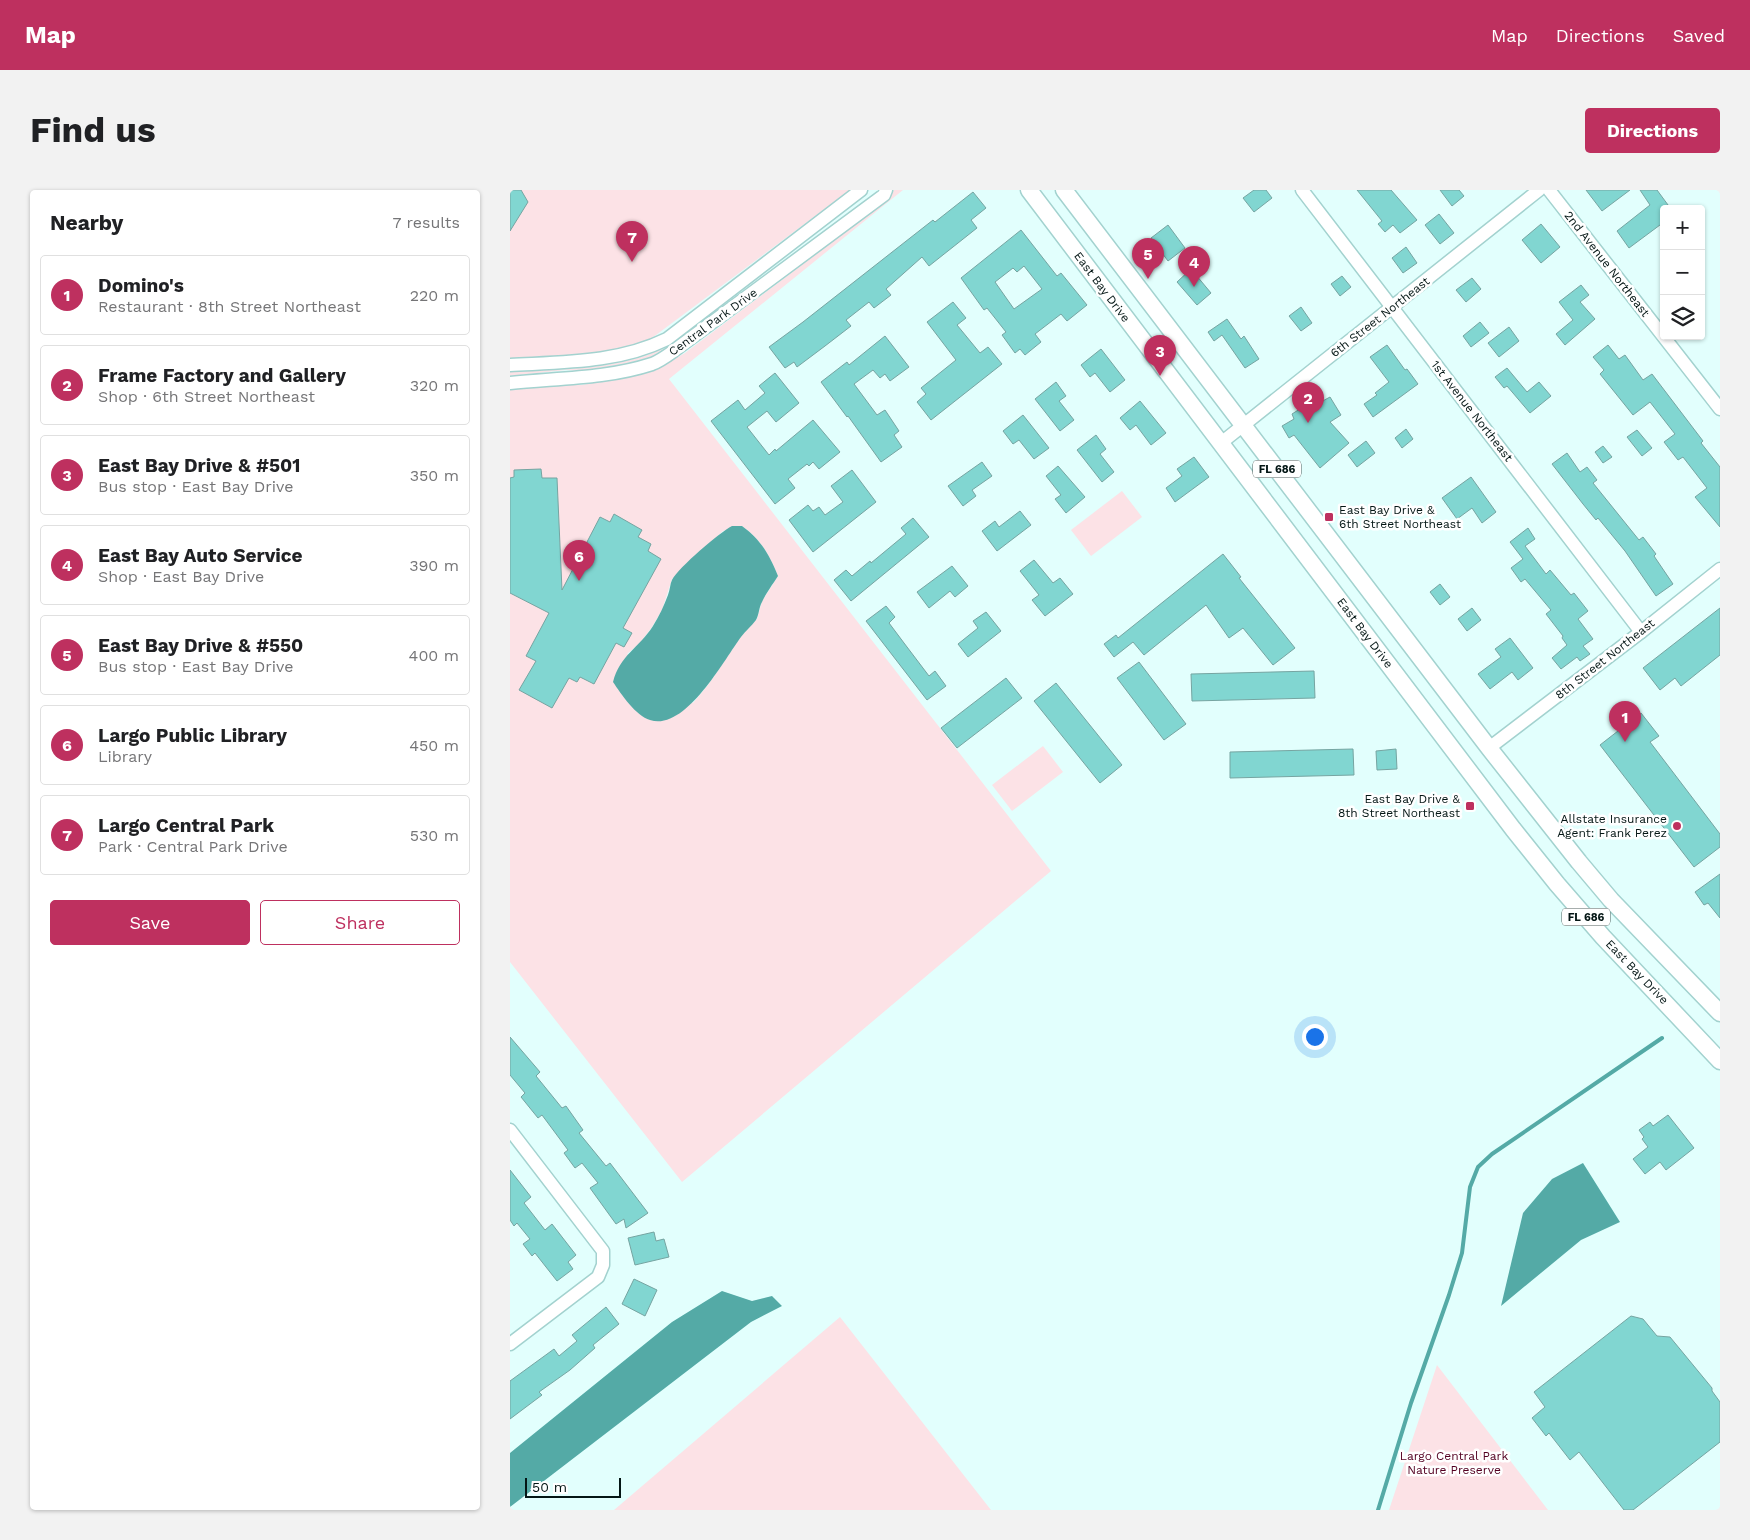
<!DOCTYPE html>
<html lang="en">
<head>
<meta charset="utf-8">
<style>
	body { margin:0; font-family:"Work Sans",sans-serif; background:#f2f2f2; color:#202124 }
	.controls { position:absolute; right:15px; top:15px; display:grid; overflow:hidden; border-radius:5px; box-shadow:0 1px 4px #0004 }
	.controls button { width:45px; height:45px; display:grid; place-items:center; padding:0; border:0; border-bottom:1px solid #e0e0e0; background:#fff; color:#202124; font:25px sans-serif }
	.scale { position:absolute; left:15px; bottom:12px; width:96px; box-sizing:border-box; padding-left:5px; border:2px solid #041615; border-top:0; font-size:14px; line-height:18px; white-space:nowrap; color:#041615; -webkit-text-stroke:4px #fff; paint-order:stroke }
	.you { position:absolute; left:804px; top:846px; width:18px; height:18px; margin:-12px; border:4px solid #fff; border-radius:50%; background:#1a73e8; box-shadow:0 0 0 8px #1a73e833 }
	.badge { display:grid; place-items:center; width:32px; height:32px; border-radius:50%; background:#be305f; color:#fff; font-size:16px; font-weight:700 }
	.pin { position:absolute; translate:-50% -41px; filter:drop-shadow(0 1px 2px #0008) }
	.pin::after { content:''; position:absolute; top:26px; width:18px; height:15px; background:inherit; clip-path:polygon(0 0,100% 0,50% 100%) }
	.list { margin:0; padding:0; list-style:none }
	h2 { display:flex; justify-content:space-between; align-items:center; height:65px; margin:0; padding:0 20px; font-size:21px }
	h2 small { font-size:16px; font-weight:400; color:#757577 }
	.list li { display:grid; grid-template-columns:32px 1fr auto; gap:15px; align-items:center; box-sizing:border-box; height:80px; margin:0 10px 10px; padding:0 10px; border:1px solid #e0e0e0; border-radius:5px }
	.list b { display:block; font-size:19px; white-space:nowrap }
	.list p { margin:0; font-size:16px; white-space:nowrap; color:#757577 }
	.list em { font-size:16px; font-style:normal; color:#757577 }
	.actions { display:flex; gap:10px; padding:15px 20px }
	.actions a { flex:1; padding:11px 0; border:1px solid #be305f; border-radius:5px; text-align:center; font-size:18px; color:#be305f }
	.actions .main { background:#be305f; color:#fff }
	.icon { flex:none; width:28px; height:28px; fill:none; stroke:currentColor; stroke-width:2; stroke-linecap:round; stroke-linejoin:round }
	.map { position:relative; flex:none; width:1210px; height:1320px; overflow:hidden; border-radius:5px }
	header { display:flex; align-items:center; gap:30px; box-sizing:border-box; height:70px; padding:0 25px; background:#be305f; color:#fff }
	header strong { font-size:24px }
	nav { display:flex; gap:28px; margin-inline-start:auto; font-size:18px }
	.intro { display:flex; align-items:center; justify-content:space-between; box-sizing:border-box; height:120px; padding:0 30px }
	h1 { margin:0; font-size:35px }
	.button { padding:12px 22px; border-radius:5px; background:#be305f; color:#fff; font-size:18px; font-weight:700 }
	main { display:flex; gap:30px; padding:0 30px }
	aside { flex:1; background:#fff; border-radius:5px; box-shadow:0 1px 4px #0004 }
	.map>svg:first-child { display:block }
	.green { fill:#fce2e6; fill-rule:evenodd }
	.water { fill:#54aaa6 }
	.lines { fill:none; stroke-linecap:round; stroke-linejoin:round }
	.stream { stroke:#54aaa6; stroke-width:4 }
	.building { fill:#81d6d1; stroke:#76a4a1; fill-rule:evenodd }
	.minor-casing { stroke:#a3d2cf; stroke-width:15 }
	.major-casing { stroke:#a3d2cf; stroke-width:19 }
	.minor { stroke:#fff; stroke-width:12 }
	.major { stroke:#fff; stroke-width:16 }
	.poi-dot { fill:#be305f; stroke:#fff; stroke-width:2 }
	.labels { text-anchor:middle; stroke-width:5; stroke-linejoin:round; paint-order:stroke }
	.shield { fill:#fff; stroke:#4f5c5b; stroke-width:1 }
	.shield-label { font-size:11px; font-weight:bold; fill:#041615 }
	.street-label { font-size:12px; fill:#041615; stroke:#fff }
	.poi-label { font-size:12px; fill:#041615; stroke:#fff; text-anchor:end }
	.park-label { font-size:12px; fill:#530021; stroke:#fff }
</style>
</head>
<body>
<header>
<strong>Map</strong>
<nav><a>Map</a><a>Directions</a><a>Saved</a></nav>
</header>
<div class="intro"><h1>Find us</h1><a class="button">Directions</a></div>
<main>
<aside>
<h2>Nearby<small>7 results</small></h2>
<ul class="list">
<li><span class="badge">1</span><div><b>Domino's</b><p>Restaurant · 8th Street Northeast</p></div><em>220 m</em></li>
<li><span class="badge">2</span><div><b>Frame Factory and Gallery</b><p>Shop · 6th Street Northeast</p></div><em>320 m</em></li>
<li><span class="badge">3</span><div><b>East Bay Drive &amp; #501</b><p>Bus stop · East Bay Drive</p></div><em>350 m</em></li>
<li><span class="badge">4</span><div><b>East Bay Auto Service</b><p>Shop · East Bay Drive</p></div><em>390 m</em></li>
<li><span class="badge">5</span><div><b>East Bay Drive &amp; #550</b><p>Bus stop · East Bay Drive</p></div><em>400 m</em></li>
<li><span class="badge">6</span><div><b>Largo Public Library</b><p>Library</p></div><em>450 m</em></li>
<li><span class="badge">7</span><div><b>Largo Central Park</b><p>Park · Central Park Drive</p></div><em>530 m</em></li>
</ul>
<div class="actions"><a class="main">Save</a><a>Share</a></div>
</aside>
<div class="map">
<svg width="1210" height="1320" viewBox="0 0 1210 1320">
	<rect width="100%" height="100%" fill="#e2fffd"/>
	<g class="green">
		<path d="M0 0H340L146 145 132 154 114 160 21 170 0 169Z"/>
		<path d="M384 0H393L159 189 541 681 172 992 0 772V200L56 194 71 195 114 188 145 180 175 163 378 10ZM232 336C251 350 259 364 268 386L252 411 247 429 232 445 198 495 183 513 117 464 130 453 142 437 152 420 162 389 175 376 213 341Z"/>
		<path d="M155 158 141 167 113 174 71 181 56 180 0 186V182C52 179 106 180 155 158Z"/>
		<path d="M612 301 632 327 581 366 561 340Z"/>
		<path d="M533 556 553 582 502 621 482 595Z"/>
		<path d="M330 1127 481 1320H104Z"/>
		<path d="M927 1175 1038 1320H879Z"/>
	</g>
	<g class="water">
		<path d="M222 336H232C251 350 259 364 268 386 263 394 256 403 252 412 249 417 249 425 246 430 242 436 235 441 231 447 214 470 175 542 140 530 126 526 111 504 103 492 110 465 129 458 143 436 149 426 154 416 158 405 160 400 160 394 162 390 169 377 209 343 222 336Z"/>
		<path d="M1073 973 1110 1032 1071 1050 991 1116 1013 1023 1042 989Z"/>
		<path d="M212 1101 242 1111 262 1106 272 1116 241 1132 0 1317V1263L162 1132Z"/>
	</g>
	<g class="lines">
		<path class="stream" d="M868 1320 901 1213 939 1105 952 1063 960 997 968 977 982 964 1152 848"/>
	</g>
	<g class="building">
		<path d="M0 0H11L18 12 0 41Z"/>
		<path d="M744 0H756L762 8 744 22 733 8Z"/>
		<path d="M847 0H881L907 30 890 43 883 35 875 42 868 34 872 31Z"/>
		<path d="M930 0H949L954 6 942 16Z"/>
		<path d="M1076 0H1120L1092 21Z"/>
		<path d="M1130 0H1147L1161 19H1154V32L1119 58 1107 41 1140 15Z"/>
		<path d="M463 2 476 18 461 30 467 38 419 76 412 67 376 99 381 105 364 118 359 112 336 130 341 136 315 156 287 177 284 172 275 178 259 157 293 132 423 30 425 32Z"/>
		<path d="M929 24 944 43 930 54 915 35Z"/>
		<path d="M1031 34 1050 57 1031 73 1012 50Z"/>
		<path d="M658 35 675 58 658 71 641 48Z"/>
		<path d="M511 40 547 86 551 83 577 115 557 131 551 124 525 144 531 152 515 165 510 159 505 163 492 145 496 142 477 118 474 120 451 88ZM514 76 532 99 504 119 485 92 503 78 507 82Z"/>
		<path d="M896 57 907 73 893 83 882 68Z"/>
		<path d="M681 79 701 103 687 115 667 92Z"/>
		<path d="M832 86 841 97 830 106 821 94Z"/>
		<path d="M962 88 971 99 956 112 946 100Z"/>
		<path d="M1071 95 1079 105 1070 112 1085 129 1055 155 1046 144 1063 130 1049 112Z"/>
		<path d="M443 112 456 128 447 135 470 163 478 157 492 174 421 230 407 212 416 204 411 198 446 170 417 132Z"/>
		<path d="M791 117 802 133 791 141 779 126Z"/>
		<path d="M717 129 731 149 734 146 749 169 735 178 712 145 704 151 698 142Z"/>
		<path d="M970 132 979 143 961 157 953 146Z"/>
		<path d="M999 137 1009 151 989 167 978 153Z"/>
		<path d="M375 146 399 177 380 191 375 184 370 188 363 180 344 194 367 225 375 220 389 241 384 245 392 257 371 272 338 226 337 227 311 192 337 172 339 175Z"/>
		<path d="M877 155 895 180 897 179 908 194 863 227 854 214 867 205 865 203 879 192 860 167Z"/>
		<path d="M1098 155 1109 169 1115 165 1133 190 1142 184 1193 251 1191 253 1210 277V337L1185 307 1197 298 1173 267 1168 270 1154 252 1165 244 1140 212 1123 225 1090 184 1094 180 1083 167Z"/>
		<path d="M591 159 615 190 600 202 585 183 580 187 571 175Z"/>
		<path d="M997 178 1017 202 1029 192 1041 206 1020 223 997 196 994 198 985 187Z"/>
		<path d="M265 183 289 213 266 232 257 221 237 237 259 265 265 259 266 261 303 230 330 262 309 279 303 272 299 276 297 274 278 289 285 298 265 314 201 231 228 210 235 220 255 203 249 196Z"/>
		<path d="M546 192 556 206 549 211 564 230 550 241 525 209Z"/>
		<path d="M820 207 831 225 820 232 839 253 810 278 784 245 779 248 772 236 784 229 782 224 796 215 798 219Z"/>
		<path d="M630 211 656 243 641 255 626 235 620 240 610 228Z"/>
		<path d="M513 225 539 258 524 269 509 250 503 254 493 241Z"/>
		<path d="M896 239 903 249 892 258 885 248Z"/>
		<path d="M1127 240 1142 258 1132 266 1117 247Z"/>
		<path d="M586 245 596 259 590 264 604 282 592 292 567 260Z"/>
		<path d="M856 251 865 263 847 277 838 265Z"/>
		<path d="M1093 256 1102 267 1093 273 1085 262Z"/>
		<path d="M1057 263 1070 282 1077 277 1087 290 1083 293 1129 350 1133 347 1146 364 1144 366 1163 394 1146 406 1115 361 1088 328 1086 330 1073 314 1042 274Z"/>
		<path d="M684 267 699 287 665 312 656 298 672 286 667 279Z"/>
		<path d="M472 272 482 286 462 300 466 306 453 316 438 296Z"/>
		<path d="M548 276 575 307 556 323 545 309 551 305 536 286Z"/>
		<path d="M31 279 32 288H47L52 400 90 327 100 332 104 324 132 340 128 347 141 354 138 361 151 369 113 438 122 443 114 457 106 453 84 494 70 487 67 492 59 488 42 518 9 500 26 471 16 466 39 423 0 403V288L4 287V280Z"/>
		<path d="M342 280 366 312 303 362 279 330 298 315 303 321 309 317 315 325 333 312 321 296Z"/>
		<path d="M961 287 986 322 972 333 962 318 947 329 932 308Z"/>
		<path d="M510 321 521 335 487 361 472 341 485 331 489 337Z"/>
		<path d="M403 328 419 347 341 411 324 390 336 380 342 386 360 371 361 373 396 344 391 338Z"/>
		<path d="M1018 338 1025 349 1015 356 1036 384 1040 380 1061 405 1064 403 1078 421 1068 429 1083 449 1073 456 1080 464 1070 471 1067 467 1051 479 1042 468 1057 455 1052 448 1053 446 1036 424 1041 420 1015 389 1011 392 1001 378 1013 369 1000 352Z"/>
		<path d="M713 364 731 387 729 388 785 458 763 475 733 438 719 448 696 415 634 465 623 452 604 467 594 454 606 445 608 448Z"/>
		<path d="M524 370 543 393 550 388 563 404 535 426 522 410 529 405 510 381Z"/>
		<path d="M442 376 458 396 445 407 440 401 419 418 407 402Z"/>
		<path d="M930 394 940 407 930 415 920 402Z"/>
		<path d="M376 416 385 427 379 433 394 453 419 486 425 481 436 496 417 510 356 431Z"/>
		<path d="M962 418 971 430 957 441 948 429Z"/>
		<path d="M1210 418V465L1171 496 1165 488 1150 500 1133 478Z"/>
		<path d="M476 422 491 441 458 467 448 454 468 438 463 431Z"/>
		<path d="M1000 448 1023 478 1008 490 1002 482 980 499 968 484 991 467 985 459Z"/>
		<path d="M629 472 676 534 654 550 607 488Z"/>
		<path d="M804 481 805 508 682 511 681 484Z"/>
		<path d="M496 488 512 508 447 558 431 538Z"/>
		<path d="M546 493 612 575 590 593 524 511Z"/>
		<path d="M1131 523 1149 546 1140 552 1210 644V657L1184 677 1090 555Z"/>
		<path d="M843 559 844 585 720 588V562Z"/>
		<path d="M886 559 887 579 867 580 866 561Z"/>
		<path d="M1210 684V728L1198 713 1194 715 1185 702Z"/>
		<path d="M0 847 30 882 26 886 52 918 56 916 73 940 69 943 96 976 100 973 138 1023 116 1038 114 1029 106 1034 80 998 88 993 72 973 65 978 54 963 58 960 32 925 28 928 11 907 15 903 0 885Z"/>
		<path d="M1158 925 1184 958 1156 980 1150 972 1135 984 1123 969 1138 957 1132 949 1134 947 1129 940 1140 932 1143 936Z"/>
		<path d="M0 980 21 1007 14 1013 35 1040 42 1034 66 1065 58 1072 63 1079 47 1091 25 1063 22 1066 13 1054 20 1049 7 1033 4 1036 0 1030Z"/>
		<path d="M144 1042 146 1051 154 1049 159 1067 125 1075 118 1048Z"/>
		<path d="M124 1089 147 1100 135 1126 112 1114Z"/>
		<path d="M96 1117 109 1134 83 1155 85 1158 60 1180 29 1202 32 1205 0 1229V1191L44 1159 49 1166 67 1151 62 1145Z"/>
		<path d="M1121 1126 1133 1129 1147 1146 1160 1147 1202 1198V1201L1210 1212V1252L1123 1320H1114L1069 1262 1060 1270 1039 1243 1036 1246 1022 1228 1035 1217 1024 1202Z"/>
	</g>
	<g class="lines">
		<g class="minor-casing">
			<g id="minor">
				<path d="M792 0 1131 442"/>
				<path d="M1039 0 1210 219"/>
				<path d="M0 175C54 172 108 173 157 149L351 0"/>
				<path d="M0 193C47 188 96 189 142 174 150 171 158 165 165 160L374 5 376 0"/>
				<path d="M711 253 1029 0"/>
				<path d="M979 558 1131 442 1210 379"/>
				<path d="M0 940 93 1061V1075L88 1087 0 1154"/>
			</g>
		</g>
		<g class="major-casing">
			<g id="major">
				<path d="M519 0 1003 639 1047 694 1093 747 1210 871"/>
				<path d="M554 0 979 558 1069 672 1101 710 1210 823"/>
			</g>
		</g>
		<use href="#minor" class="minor"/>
		<use href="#major" class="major"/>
	</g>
	<g class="poi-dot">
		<rect x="814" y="322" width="10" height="10" rx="2.5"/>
		<rect x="955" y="611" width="10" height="10" rx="2.5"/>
		<circle cx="1167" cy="636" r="5"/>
	</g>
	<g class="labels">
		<g class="shield">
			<rect x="743" y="270.5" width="48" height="17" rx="4"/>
			<rect x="1052" y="718.5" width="48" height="17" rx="4"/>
		</g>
		<g class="shield-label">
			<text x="767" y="283">FL 686</text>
			<text x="1076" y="731">FL 686</text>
		</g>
		<g class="street-label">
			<text transform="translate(1097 74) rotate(52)" y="4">2nd Avenue Northeast</text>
			<text transform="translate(592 97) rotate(53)" y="4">East Bay Drive</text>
			<text transform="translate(870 127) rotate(-38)" y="4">6th Street Northeast</text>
			<text transform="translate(203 132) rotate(-36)" y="4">Central Park Drive</text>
			<text transform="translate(962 221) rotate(52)" y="4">1st Avenue Northeast</text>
			<text transform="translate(855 443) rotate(53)" y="4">East Bay Drive</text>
			<text transform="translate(1095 469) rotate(-38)" y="4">8th Street Northeast</text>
			<text transform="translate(1127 782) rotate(46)" y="4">East Bay Drive</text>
		</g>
		<g class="poi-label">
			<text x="829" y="324" text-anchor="start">East Bay Drive &amp;<tspan x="829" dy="14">6th Street Northeast</tspan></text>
			<text x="950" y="613">East Bay Drive &amp;<tspan x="950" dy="14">8th Street Northeast</tspan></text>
			<text x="1157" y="633">Allstate Insurance<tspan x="1157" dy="14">Agent: Frank Perez</tspan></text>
		</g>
		<g class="park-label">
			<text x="944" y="1270">Largo Central Park<tspan x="944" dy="14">Nature Preserve</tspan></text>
		</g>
	</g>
</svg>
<div class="controls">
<button>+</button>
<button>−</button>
<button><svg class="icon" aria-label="layers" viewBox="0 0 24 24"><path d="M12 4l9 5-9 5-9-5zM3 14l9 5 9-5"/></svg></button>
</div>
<div class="scale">50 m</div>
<div class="you"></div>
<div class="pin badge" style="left:1115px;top:552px">1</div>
<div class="pin badge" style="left:798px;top:233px">2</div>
<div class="pin badge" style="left:650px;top:186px">3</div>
<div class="pin badge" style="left:684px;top:97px">4</div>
<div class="pin badge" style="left:638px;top:89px">5</div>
<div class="pin badge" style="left:69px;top:391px">6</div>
<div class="pin badge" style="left:122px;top:72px">7</div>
</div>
</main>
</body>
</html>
